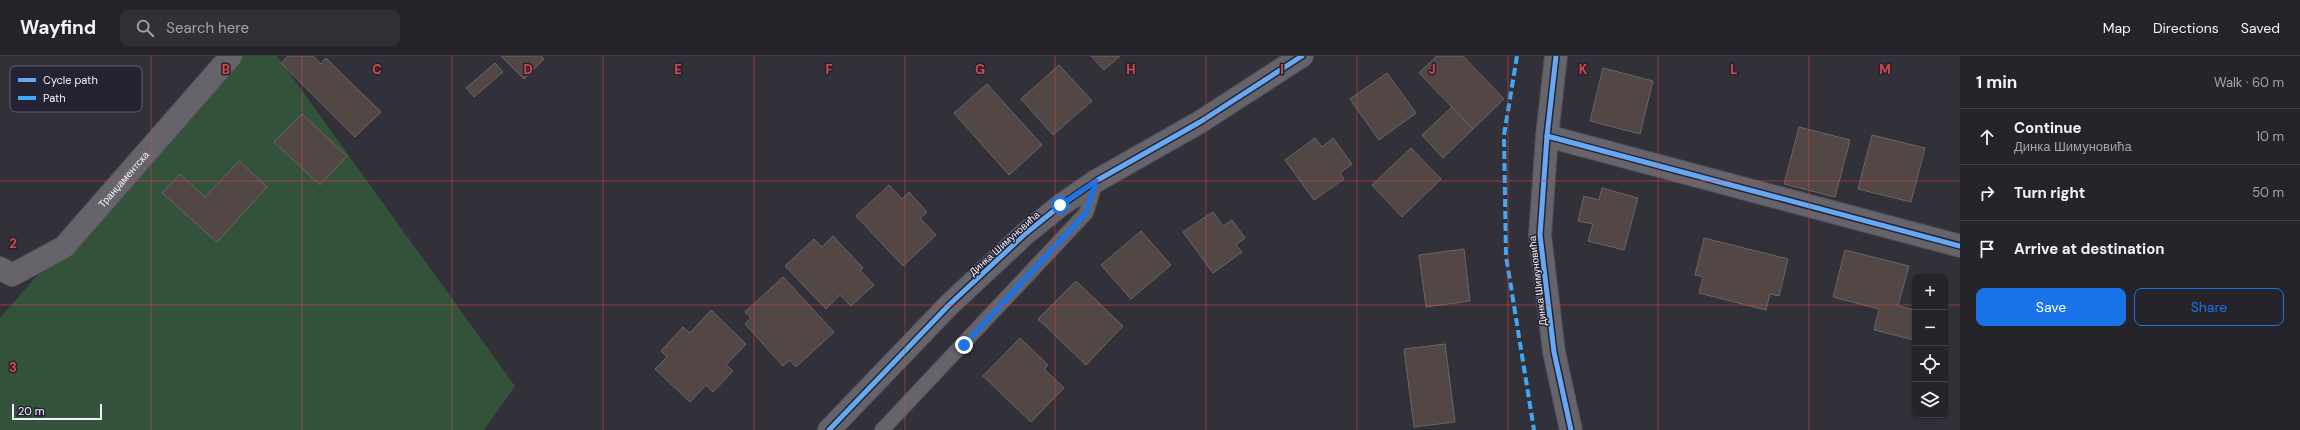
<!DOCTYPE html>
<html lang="en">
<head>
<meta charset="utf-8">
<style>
	body { margin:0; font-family:"DM Sans",sans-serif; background:#323037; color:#f1f3f6 }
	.controls { position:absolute; right:12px; bottom:12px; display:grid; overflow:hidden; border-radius:8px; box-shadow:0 1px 3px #0004 }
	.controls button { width:36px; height:36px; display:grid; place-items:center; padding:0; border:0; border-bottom:1px solid #424147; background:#26242b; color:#f1f3f6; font:20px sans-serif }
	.scale { position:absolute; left:12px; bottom:10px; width:90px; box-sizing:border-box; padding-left:4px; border:2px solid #f4f2fd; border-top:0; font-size:11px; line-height:14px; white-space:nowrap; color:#f4f2fd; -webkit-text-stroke:3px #252333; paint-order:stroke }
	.stop { position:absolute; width:12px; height:12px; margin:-9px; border:3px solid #1a73e8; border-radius:50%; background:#fff }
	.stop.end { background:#1a73e8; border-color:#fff; box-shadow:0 1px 4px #0008 }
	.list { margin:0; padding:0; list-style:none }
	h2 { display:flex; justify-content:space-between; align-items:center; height:52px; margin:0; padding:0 16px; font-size:17px }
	h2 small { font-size:13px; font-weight:400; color:#a4a4a9 }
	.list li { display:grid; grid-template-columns:26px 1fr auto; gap:12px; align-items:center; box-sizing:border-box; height:56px; padding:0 16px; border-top:1px solid #424147 }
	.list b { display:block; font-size:15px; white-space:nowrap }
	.list p { margin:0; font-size:13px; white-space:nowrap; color:#a4a4a9 }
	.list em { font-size:13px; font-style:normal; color:#a4a4a9 }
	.actions { display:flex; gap:8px; padding:12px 16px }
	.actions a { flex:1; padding:9px 0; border:1px solid #1a73e8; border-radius:8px; text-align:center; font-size:14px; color:#1a73e8 }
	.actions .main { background:#1a73e8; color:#fff }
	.icon { flex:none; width:22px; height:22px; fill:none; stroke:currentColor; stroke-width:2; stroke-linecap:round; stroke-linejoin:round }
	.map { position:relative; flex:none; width:1960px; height:374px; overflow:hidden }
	header { display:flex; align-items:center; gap:24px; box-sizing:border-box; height:56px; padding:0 20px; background:#26242b; border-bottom:1px solid #424147 }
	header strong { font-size:19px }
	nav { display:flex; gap:22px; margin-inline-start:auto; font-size:14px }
	.search { width:280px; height:36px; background:#323037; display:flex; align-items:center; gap:10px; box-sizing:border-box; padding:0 14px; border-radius:8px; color:#a4a4a9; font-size:15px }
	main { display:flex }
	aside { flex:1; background:#26242b }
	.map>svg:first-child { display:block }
	.green { fill:#32523a }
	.building { fill:#524745; stroke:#6a6566 }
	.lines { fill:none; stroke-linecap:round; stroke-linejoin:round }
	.service-casing { stroke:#4e4d55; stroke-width:16 }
	.minor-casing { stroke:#4e4d55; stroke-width:24 }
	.service { stroke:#65646b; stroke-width:14 }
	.minor { stroke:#65646b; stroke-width:22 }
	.quiet { stroke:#3fa9f5; stroke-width:4; stroke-dasharray:8 4; stroke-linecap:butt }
	.cycleway-casing { stroke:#252333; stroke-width:8 }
	.cycleway { stroke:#66a8f1; stroke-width:5 }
	.route { stroke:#1a73e8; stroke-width:5 }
	.grid { fill:none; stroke:#da4648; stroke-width:1; stroke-opacity:0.55 }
	.labels { text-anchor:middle; stroke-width:3; stroke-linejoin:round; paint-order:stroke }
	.street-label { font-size:10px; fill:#f4f2fd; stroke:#252333 }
	.key { fill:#252333; stroke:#636170; stroke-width:1 }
	.key-label { font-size:11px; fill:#f4f2fd }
	.grid-label { font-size:13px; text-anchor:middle; font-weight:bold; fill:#da4648; stroke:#252333; stroke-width:3; stroke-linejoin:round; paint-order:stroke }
</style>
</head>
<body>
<header>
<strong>Wayfind</strong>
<div class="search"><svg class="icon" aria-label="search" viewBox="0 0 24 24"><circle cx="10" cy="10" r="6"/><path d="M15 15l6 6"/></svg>Search here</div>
<nav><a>Map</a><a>Directions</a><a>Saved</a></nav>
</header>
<main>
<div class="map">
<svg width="1960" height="374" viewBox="0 0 1960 374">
	<rect width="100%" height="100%" fill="#323039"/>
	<path class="green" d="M229 0H277L515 330 484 374H0V262Z"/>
	<g class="building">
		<path d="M288 0H313L321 8 326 2 381 56 355 81 281 7Z"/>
		<path d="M501 0H541L544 3 524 23Z"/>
		<path d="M1091 0H1120L1104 14Z"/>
		<path d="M1437 0H1463L1504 43 1473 73 1419 17Z"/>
		<path d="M495 7 503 16 474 41 466 32Z"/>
		<path d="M1059 9 1092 45 1053 79 1021 43Z"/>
		<path d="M1603 12 1653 25 1640 78 1590 65Z"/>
		<path d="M1387 17 1416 57 1379 84 1350 43Z"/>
		<path d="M987 28 1042 89 1009 119 954 57Z"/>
		<path d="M1452 51 1473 73 1443 102 1422 79Z"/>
		<path d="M302 58 347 100 320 129 274 86Z"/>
		<path d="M1799 71 1850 84 1835 141 1784 128Z"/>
		<path d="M1872 79 1925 92 1911 146 1858 133Z"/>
		<path d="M1315 82 1322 91 1333 82 1352 108 1340 117 1344 123 1314 144 1285 104Z"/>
		<path d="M1411 92 1441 123 1402 161 1372 129Z"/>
		<path d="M239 105 267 131 217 186 162 137 180 118 205 141Z"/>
		<path d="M889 129 902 143 909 136 927 156 920 162 936 179 903 210 856 160Z"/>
		<path d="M1602 132 1638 142 1624 194 1588 185 1593 168 1578 165 1584 140 1599 144Z"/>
		<path d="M1213 156 1223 170 1232 164 1245 182 1236 189 1242 196 1213 217 1183 176Z"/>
		<path d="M1141 175 1171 209 1131 243 1101 209Z"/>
		<path d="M833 180 863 212 860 214 874 229 851 250 840 239 826 253 785 210 814 183 822 191Z"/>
		<path d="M1704 182 1788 203 1779 240 1770 238 1766 254 1699 237 1703 221 1695 219Z"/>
		<path d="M1464 193 1470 245 1426 251 1419 199Z"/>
		<path d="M1845 194 1909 210 1898 250 1915 254 1914 284 1874 274 1879 253 1833 241Z"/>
		<path d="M783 221 834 276 796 311 790 304 783 310 745 268 751 262 745 256Z"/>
		<path d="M1076 225 1123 270 1086 309 1038 263Z"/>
		<path d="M711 254 746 288 726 309 733 315 713 336 706 329 690 346 655 313 667 301 661 295 683 271 690 277Z"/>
		<path d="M1020 282 1048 309 1044 313 1064 332 1031 366 983 320Z"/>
		<path d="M1445 288 1455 366 1414 371 1404 293Z"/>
	</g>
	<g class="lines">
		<g class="service-casing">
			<path id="service" d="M882 374 1086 157 1096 125"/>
		</g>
		<g class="minor-casing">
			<g id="minor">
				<path d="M1556 0 1547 80 1540 179 1554 296 1571 374"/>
				<path d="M1547 80 1960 190"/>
				<path id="s1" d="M0 212 12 219 64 191 231 0"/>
				<path d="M829 374 949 249 1025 178 1061 149 1096 125 1200 66 1302 0"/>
			</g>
		</g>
		<use href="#service" class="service"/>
		<use href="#minor" class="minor"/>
		<path class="quiet" d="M1517 0 1504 79 1506 200 1534 374"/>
		<g class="cycleway-casing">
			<g id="cycleway">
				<path d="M1556 0 1547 80 1540 179 1554 296 1571 374"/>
				<path d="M1547 80 1960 190"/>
				<path d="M829 374 949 249 1025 178 1061 149 1096 125 1200 66 1302 0"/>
			</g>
		</g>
		<use href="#cycleway" class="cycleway"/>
	</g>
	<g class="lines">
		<path class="route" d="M964 289 1086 157 1096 125 1060 149"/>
	</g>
	<path class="grid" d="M151 0V374M302 0V374M452 0V374M603 0V374M754 0V374M905 0V374M1055 0V374M1206 0V374M1357 0V374M1508 0V374M1658 0V374M1809 0V374M0 125H1960M0 249H1915M1945 249H1960"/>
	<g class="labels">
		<g class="street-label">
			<text dy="4" stroke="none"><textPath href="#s1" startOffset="163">Транџаментска</textPath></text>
			<text transform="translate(1004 187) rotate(-42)" y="4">Динка Шимуновића</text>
			<text transform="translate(1537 225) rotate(-97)" y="4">Динка Шимуновића</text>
		</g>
	</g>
	<rect x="10" y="10" width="132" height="46" rx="6" class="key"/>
	<rect x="18" y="22" width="18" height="4" fill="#66a8f1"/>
	<rect x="18" y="40" width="18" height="4" fill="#3fa9f5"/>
	<g class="key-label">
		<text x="43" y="28">Cycle path</text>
		<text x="43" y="46">Path</text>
	</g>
	<g class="grid-label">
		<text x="226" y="18">B</text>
		<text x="377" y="18">C</text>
		<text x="528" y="18">D</text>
		<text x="678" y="18">E</text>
		<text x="829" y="18">F</text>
		<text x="980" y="18">G</text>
		<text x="1131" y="18">H</text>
		<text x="1282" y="18">I</text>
		<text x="1432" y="18">J</text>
		<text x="1583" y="18">K</text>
		<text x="1734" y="18">L</text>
		<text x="1885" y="18">M</text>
		<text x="13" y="192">2</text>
		<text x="13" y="316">3</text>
	</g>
</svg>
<div class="controls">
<button>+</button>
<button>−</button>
<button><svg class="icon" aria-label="locate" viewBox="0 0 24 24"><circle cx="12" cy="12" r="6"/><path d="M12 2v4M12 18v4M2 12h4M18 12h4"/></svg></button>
<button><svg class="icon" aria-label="layers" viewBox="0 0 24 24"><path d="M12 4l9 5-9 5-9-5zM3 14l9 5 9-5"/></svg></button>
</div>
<div class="scale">20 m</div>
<div class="stop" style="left:1060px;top:149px"></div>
<div class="stop end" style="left:964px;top:289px"></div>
</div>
<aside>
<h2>1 min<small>Walk · 60 m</small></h2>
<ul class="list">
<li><svg class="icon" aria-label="ahead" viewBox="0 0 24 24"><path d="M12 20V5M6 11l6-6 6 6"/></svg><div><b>Continue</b><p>Динка Шимуновића</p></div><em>10 m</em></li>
<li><svg class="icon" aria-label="right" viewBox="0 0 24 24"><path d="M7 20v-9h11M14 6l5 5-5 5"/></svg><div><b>Turn right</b></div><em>50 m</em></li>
<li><svg class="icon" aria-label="arrive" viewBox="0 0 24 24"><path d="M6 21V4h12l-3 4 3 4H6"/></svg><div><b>Arrive at destination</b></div></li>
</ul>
<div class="actions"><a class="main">Save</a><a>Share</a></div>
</aside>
</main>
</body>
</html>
